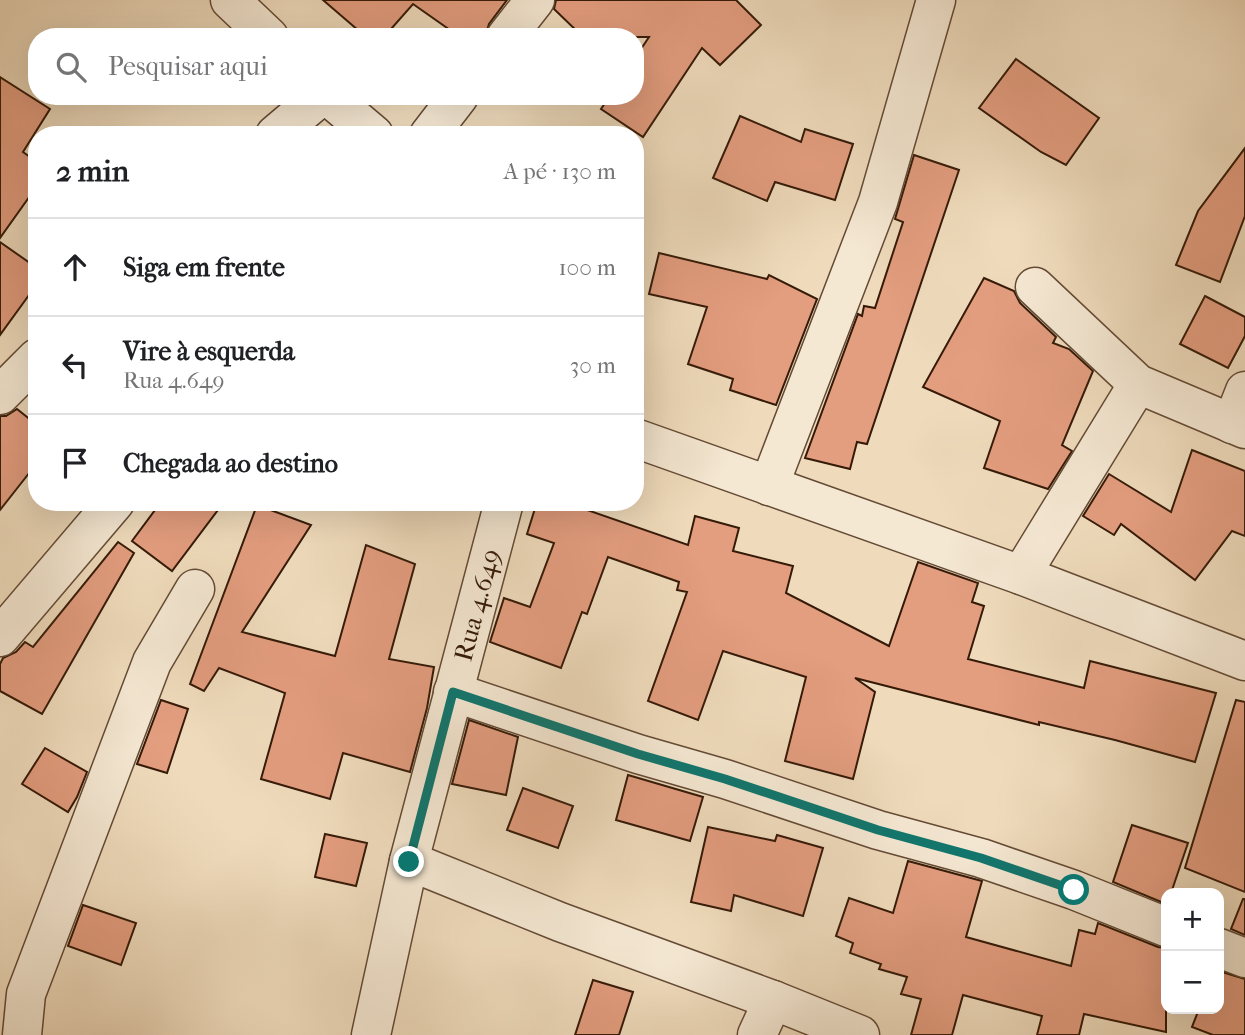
<!DOCTYPE html>
<html lang="pt">
<head>
<meta charset="utf-8">
<style>
	body { margin:0; font-family:"IM FELL French Canon",serif; background:#f2f2f2; color:#202124 }
	.controls { position:absolute; right:21px; bottom:21px; display:grid; overflow:hidden; border-radius:14px; box-shadow:0 7px 28px #0002 }
	.controls button { width:63px; height:63px; display:grid; place-items:center; padding:0; border:0; border-bottom:2px solid #e0e0e0; background:#fff; color:#202124; font:35px sans-serif }
	.stop { position:absolute; width:21px; height:21px; margin:-16px; border:5px solid #0f766e; border-radius:50%; background:#fff }
	.stop.end { background:#0f766e; border-color:#fff; box-shadow:0 2px 7px #0008 }
	.list { margin:0; padding:0; list-style:none }
	h2 { display:flex; justify-content:space-between; align-items:center; height:91px; margin:0; padding:0 28px; font-size:30px }
	h2 small { font-size:23px; font-weight:400; color:#757577 }
	.list li { display:grid; grid-template-columns:46px 1fr auto; gap:21px; align-items:center; box-sizing:border-box; height:98px; padding:0 28px; border-top:2px solid #e0e0e0 }
	.list b { display:block; font-size:26px; white-space:nowrap }
	.list p { margin:0; font-size:23px; white-space:nowrap; color:#757577 }
	.list em { font-size:23px; font-style:normal; color:#757577 }
	.icon { flex:none; width:38px; height:38px; fill:none; stroke:currentColor; stroke-width:2; stroke-linecap:round; stroke-linejoin:round }
	.map { position:relative; flex:none; width:1245px; height:1035px; overflow:hidden }
	.search { position:absolute; background:#fff; box-shadow:0 7px 28px #0002; left:28px; top:28px; width:616px; height:77px; display:flex; align-items:center; gap:18px; box-sizing:border-box; padding:0 24px; border-radius:28px; color:#757577; font-size:26px }
	.panel { position:absolute; background:#fff; box-shadow:0 7px 28px #0002; left:28px; top:126px; width:616px; height:385px; border-radius:28px }
	.map>svg:first-child { display:block }
	.building { fill:#e39d7f; stroke:#351a08; stroke-width:2 }
	.lines { fill:none; stroke-linecap:round; stroke-linejoin:round }
	.minor-casing { stroke:#644a35; stroke-width:41 }
	.minor { stroke:#f5e8d3; stroke-width:38 }
	.route { stroke:#0f766e; stroke-width:9 }
	.labels { text-anchor:middle; stroke-width:5; stroke-linejoin:round; paint-order:stroke }
	.street-label { font-size:26px; fill:#351a08; stroke:#f5e8d3 }
</style>
</head>
<body>
<div class="map">
<svg width="1245" height="1035" viewBox="0 0 1245 1035">
	<rect width="100%" height="100%" fill="#efdbbc"/>
	<filter id="stains"><feTurbulence type="fractalNoise" baseFrequency=".00286" numOctaves="4"/><feColorMatrix values="0 0 0 0 .2 0 0 0 0 .09 0 0 0 0 .02 0 0 0 .5 -.17"/></filter>
	<radialGradient id="worn" r=".72"><stop offset=".6" stop-color="#630" stop-opacity="0"/><stop offset="1" stop-color="#630" stop-opacity=".3"/></radialGradient>
	<g class="building">
		<path d="M323 0H507L489 24 485 37H460L413 4 384 37H366Z"/>
		<path d="M556 0H736L761 25 720 65 702 48 643 137 601 109 610 96H635V58L649 37H583L554 9Z"/>
		<path d="M1016 59 1099 118 1066 165 1041 152 979 108Z"/>
		<path d="M0 77 50 109 23 152 37 162V186L0 238Z"/>
		<path d="M740 116 801 142 805 129 853 144 835 200 775 182 767 201 713 178Z"/>
		<path d="M1245 148V216L1220 282 1176 265 1198 211Z"/>
		<path d="M914 155 959 170 867 444 857 442 850 469 805 458 858 314 862 316 864 306 875 308 903 222 895 219Z"/>
		<path d="M0 242 37 268V284L0 335Z"/>
		<path d="M659 253 767 279 769 275 817 299 776 405 730 390 733 379 688 364 707 307 649 294Z"/>
		<path d="M984 278 1014 291 1020 303 1056 337 1053 343 1069 349 1093 371 1062 445 1072 451 1048 489 984 468 1000 421 923 387Z"/>
		<path d="M1205 296 1245 317V336L1228 368 1180 344Z"/>
		<path d="M17 409 37 425V463L0 510V416H6Z"/>
		<path d="M1192 450 1245 471V536L1232 531 1195 580 1121 524 1114 535 1083 516 1109 474 1171 512Z"/>
		<path d="M161 502H224L172 571 132 541Z"/>
		<path d="M537 502H590L587 510 688 545 695 516 739 528 733 551 793 566 786 593 889 646 918 562 978 583 972 602 984 606 968 659 1084 688 1090 661 1216 693 1195 762 1115 740 1039 722V725L855 678 875 692 853 779 785 761 806 677 723 651 698 720 648 701 687 592 677 590 679 582 608 557 587 614 582 612 561 668 490 642 504 598 530 607 554 543 527 534Z"/>
		<path d="M257 505 311 525 242 632 335 656 366 545 415 564 389 659 434 667 427 708 410 772 343 753 330 799 261 779 285 693 219 668 204 691 190 684Z"/>
		<path d="M118 542 134 553 42 714 0 691V664L3 658 16 652 25 642 33 647Z"/>
		<path d="M161 700 188 709 167 773 137 764Z"/>
		<path d="M1236 700 1245 702V892L1185 868Z"/>
		<path d="M469 720 518 737 506 795 452 784Z"/>
		<path d="M45 748 87 772 77 797 68 812 22 784Z"/>
		<path d="M628 775 703 797 690 841 616 820Z"/>
		<path d="M523 788 573 806 558 848 507 830Z"/>
		<path d="M1132 825 1188 843 1171 893H1166V904L1113 882Z"/>
		<path d="M708 827 775 841 777 835 823 848 803 916 734 895 731 911 691 902Z"/>
		<path d="M325 834 367 843 356 886 315 877Z"/>
		<path d="M908 861 982 881 966 937 1071 966 1079 930 1095 934 1098 923 1158 947 1166 948V1032L1084 1014 1079 1035H1037L1042 1016 963 995 952 1035H911L921 999 901 994 907 977 879 969 881 964 850 953 853 943 836 936 849 898 893 913Z"/>
		<path d="M1243 899H1245V935L1231 929Z"/>
		<path d="M83 905 136 923 121 965 68 946Z"/>
		<path d="M1219 971 1245 979V1035H1213L1192 1027 1199 1009H1219Z"/>
		<path d="M593 980 633 992 619 1035H575Z"/>
	</g>
	<g class="lines">
		<g class="minor-casing">
			<g id="minor">
				<path d="M230 0 269 37"/>
				<path d="M506 37 535 0"/>
				<path d="M328 96 374 135"/>
				<path d="M275 135 321 96"/>
				<path d="M429 135 459 96"/>
				<path d="M1035 287 1138 384 1245 429"/>
				<path d="M0 395 37 358"/>
				<path d="M1232 424 1245 391"/>
				<path d="M635 438 1021 575 1245 661"/>
				<path d="M769 486 878 202 936 0"/>
				<path d="M1021 575 1138 384"/>
				<path d="M0 637 115 502"/>
				<path d="M453 692 638 754 725 779 878 830 981 858 1074 890 1166 927"/>
				<path d="M409 861 560 922 773 1000 860 1035"/>
				<path d="M1219 948 1245 958"/>
				<path d="M22 1035 26 994 152 662 195 589"/>
				<path id="s1" d="M371 1035 409 861 504 502"/>
				<path d="M757 1035 773 1000"/>
			</g>
		</g>
		<use href="#minor" class="minor"/>
	</g>
	<g class="lines">
		<path class="route" d="M409 862 453 692 638 754 725 779 878 830 981 858 1074 890"/>
	</g>
	<g class="labels">
		<g class="street-label">
			<text dy="9" stroke="none"><textPath href="#s1" startOffset="443">Rua 4.649</textPath></text>
		</g>
	</g>
	<rect width="100%" height="100%" filter="url(#stains)"/>
	<rect width="100%" height="100%" fill="url(#worn)"/>
</svg>
<div class="controls">
<button>+</button>
<button>−</button>
</div>
<div class="stop" style="left:1074px;top:890px"></div>
<div class="stop end" style="left:409px;top:862px"></div>
<div class="search"><svg class="icon" aria-label="search" viewBox="0 0 24 24"><circle cx="10" cy="10" r="6"/><path d="M15 15l6 6"/></svg>Pesquisar aqui</div>
<section class="panel">
<h2>2 min<small>A pé · 130 m</small></h2>
<ul class="list">
<li><svg class="icon" aria-label="ahead" viewBox="0 0 24 24"><path d="M12 20V5M6 11l6-6 6 6"/></svg><div><b>Siga em frente</b></div><em>100 m</em></li>
<li><svg class="icon" aria-label="left" viewBox="0 0 24 24"><path d="M17 20v-9H6M10 6l-5 5 5 5"/></svg><div><b>Vire à esquerda</b><p>Rua 4.649</p></div><em>30 m</em></li>
<li><svg class="icon" aria-label="arrive" viewBox="0 0 24 24"><path d="M6 21V4h12l-3 4 3 4H6"/></svg><div><b>Chegada ao destino</b></div></li>
</ul>
</section>
</div>
</body>
</html>
